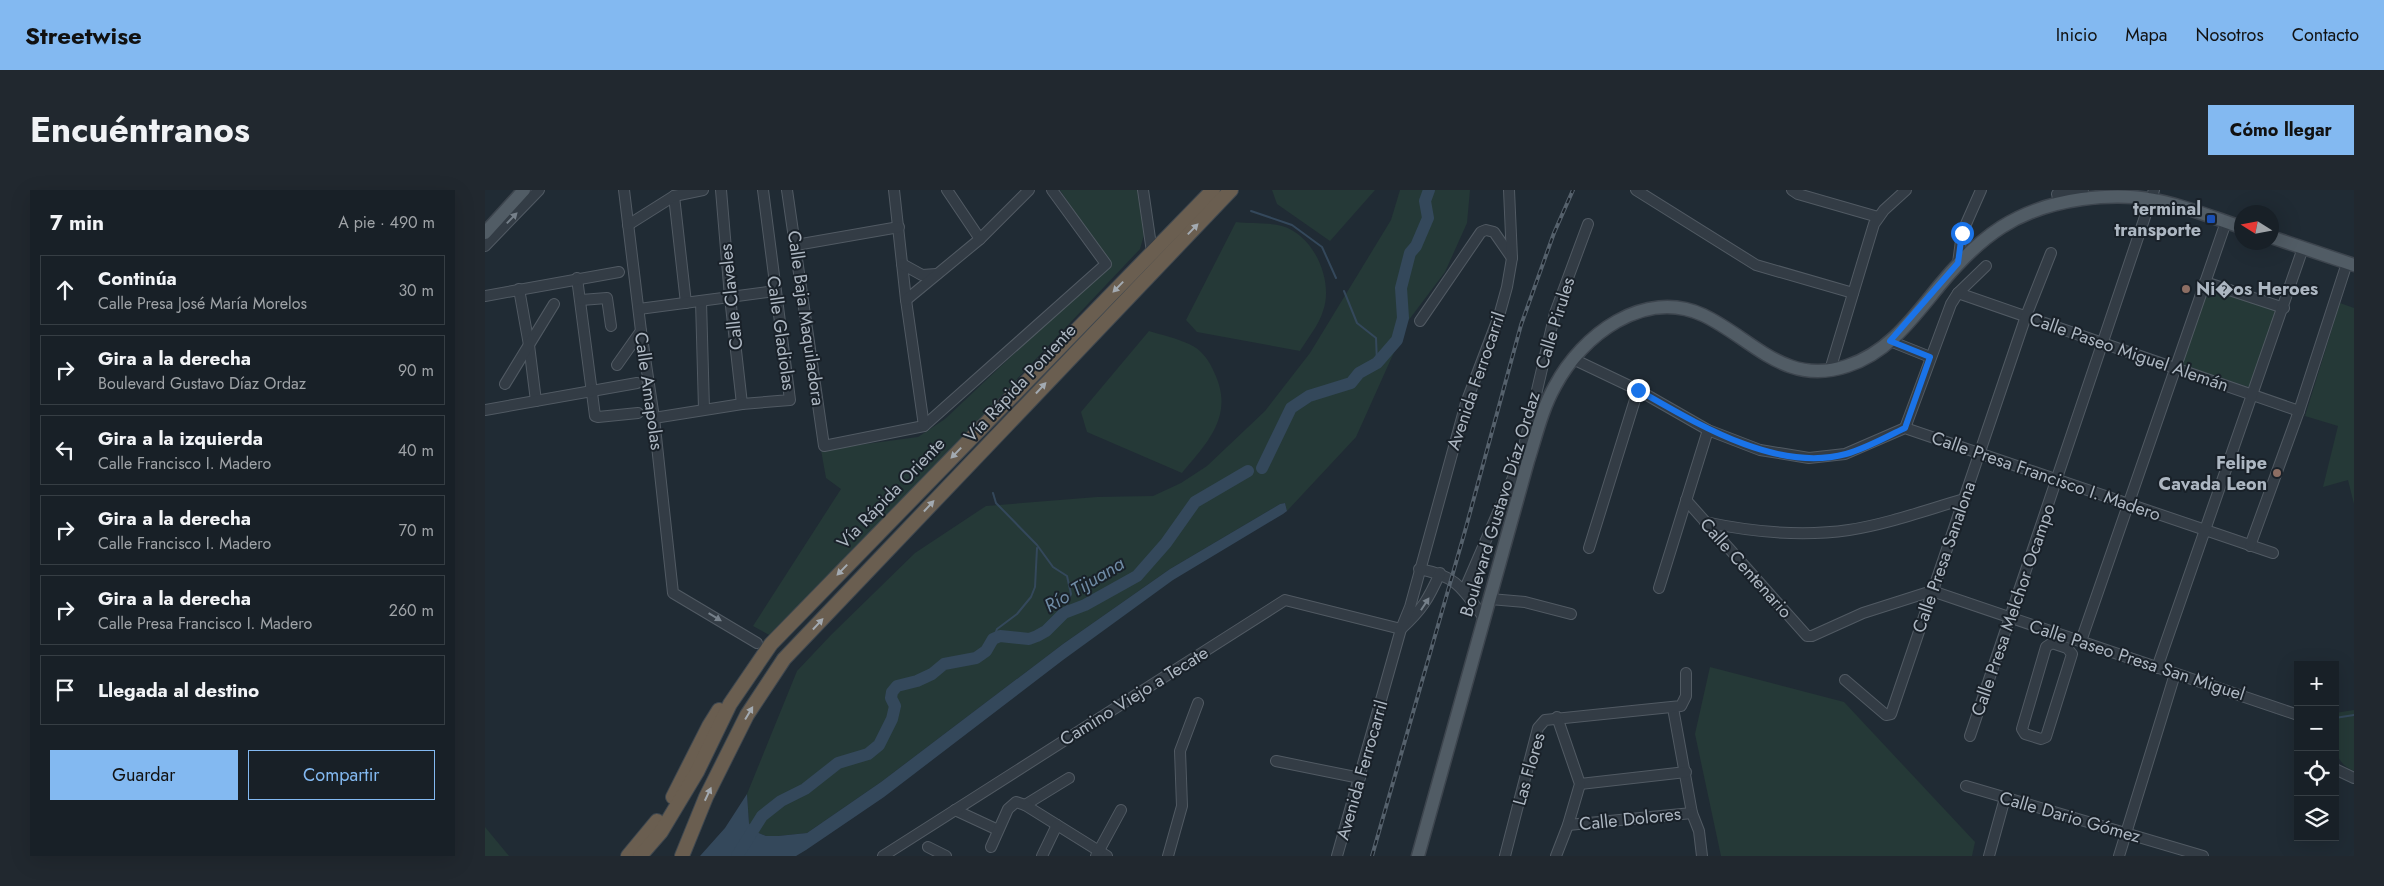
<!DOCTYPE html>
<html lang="es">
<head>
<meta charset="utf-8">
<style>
	body { margin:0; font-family:Jost,sans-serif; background:#21282f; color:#f1f3f6 }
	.controls { position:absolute; right:15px; bottom:15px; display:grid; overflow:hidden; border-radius:0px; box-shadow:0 5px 20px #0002 }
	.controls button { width:45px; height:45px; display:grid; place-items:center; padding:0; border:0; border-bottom:1px solid #363e44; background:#182027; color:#f1f3f6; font:25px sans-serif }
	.compass { position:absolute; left:1749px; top:15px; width:45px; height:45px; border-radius:50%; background:#182027; box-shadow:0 5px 20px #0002; rotate:281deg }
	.stop { position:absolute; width:15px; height:15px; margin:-11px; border:4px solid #1a73e8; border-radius:50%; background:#fff }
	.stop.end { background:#1a73e8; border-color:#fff; box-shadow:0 1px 5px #0008 }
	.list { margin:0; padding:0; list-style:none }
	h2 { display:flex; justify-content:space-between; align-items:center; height:65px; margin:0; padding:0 20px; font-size:21px }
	h2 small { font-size:16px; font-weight:400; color:#9fa3a7 }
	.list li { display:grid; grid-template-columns:32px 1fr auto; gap:15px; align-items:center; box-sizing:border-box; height:70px; margin:0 10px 10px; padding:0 10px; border:1px solid #363e44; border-radius:0px }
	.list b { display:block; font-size:19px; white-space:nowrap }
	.list p { margin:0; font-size:16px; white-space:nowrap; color:#9fa3a7 }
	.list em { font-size:16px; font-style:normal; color:#9fa3a7 }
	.actions { display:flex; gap:10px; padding:15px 20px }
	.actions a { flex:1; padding:11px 0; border:1px solid #83b9f1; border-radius:0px; text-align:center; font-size:18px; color:#83b9f1 }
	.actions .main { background:#83b9f1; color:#111 }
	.icon { flex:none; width:28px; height:28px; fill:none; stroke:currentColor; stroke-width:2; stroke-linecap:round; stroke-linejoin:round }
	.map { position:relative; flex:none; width:1869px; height:666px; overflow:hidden; border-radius:0px }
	header { display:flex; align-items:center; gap:30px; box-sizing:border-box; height:70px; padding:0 25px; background:#83b9f1; color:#111 }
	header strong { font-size:24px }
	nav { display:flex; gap:28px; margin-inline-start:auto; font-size:18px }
	.intro { display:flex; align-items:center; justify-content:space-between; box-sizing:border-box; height:120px; padding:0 30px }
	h1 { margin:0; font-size:35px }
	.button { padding:12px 22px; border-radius:0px; background:#83b9f1; color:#111; font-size:18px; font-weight:700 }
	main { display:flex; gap:30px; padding:0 30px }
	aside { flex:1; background:#182027; border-radius:0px; box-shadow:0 5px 20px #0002 }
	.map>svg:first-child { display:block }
	.green { fill:#253937 }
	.water { fill:#34485b }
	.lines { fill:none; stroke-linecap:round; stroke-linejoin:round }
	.stream { stroke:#34485b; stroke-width:2 }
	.river { stroke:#34485b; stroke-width:12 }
	.minor-casing { stroke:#515a63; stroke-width:12 }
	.major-casing { stroke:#3d454e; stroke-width:15 }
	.highway-casing { stroke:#3e474f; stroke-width:16 }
	.minor { stroke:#333c45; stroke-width:10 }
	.major { stroke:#515c65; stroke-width:12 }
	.highway { stroke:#6a5e50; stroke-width:14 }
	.rail-casing { stroke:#55616c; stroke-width:4 }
	.rail { stroke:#192129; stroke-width:2; stroke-dasharray:5.5; stroke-linecap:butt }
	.oneway { fill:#76808a }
	.oneway2 { fill:#a3aab1 }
	.route { stroke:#1a73e8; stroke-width:6 }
	.transit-dot { fill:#1a4fb4; stroke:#192129; stroke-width:2 }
	.education-dot { fill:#8d6e63; stroke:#192129; stroke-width:2 }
	.labels { text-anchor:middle; stroke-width:4; stroke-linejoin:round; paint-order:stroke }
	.poi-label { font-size:18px; font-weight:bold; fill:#adb7c2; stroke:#192129; text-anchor:end }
	.street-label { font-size:18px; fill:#adb7c2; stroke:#192129 }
	.water-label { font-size:19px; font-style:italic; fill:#6f8ba5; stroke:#192129 }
</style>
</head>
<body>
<header>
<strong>Streetwise</strong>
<nav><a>Inicio</a><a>Mapa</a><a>Nosotros</a><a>Contacto</a></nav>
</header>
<div class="intro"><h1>Encuéntranos</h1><a class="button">Cómo llegar</a></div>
<main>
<aside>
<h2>7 min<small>A pie · 490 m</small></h2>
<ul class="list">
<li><svg class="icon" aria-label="ahead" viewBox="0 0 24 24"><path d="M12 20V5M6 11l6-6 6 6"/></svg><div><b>Continúa</b><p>Calle Presa José María Morelos</p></div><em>30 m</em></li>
<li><svg class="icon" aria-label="right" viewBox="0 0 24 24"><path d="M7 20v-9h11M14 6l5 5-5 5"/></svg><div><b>Gira a la derecha</b><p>Boulevard Gustavo Díaz Ordaz</p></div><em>90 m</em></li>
<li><svg class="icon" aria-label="left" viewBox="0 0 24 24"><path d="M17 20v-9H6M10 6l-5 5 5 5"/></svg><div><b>Gira a la izquierda</b><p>Calle Francisco I. Madero</p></div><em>40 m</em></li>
<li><svg class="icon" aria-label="right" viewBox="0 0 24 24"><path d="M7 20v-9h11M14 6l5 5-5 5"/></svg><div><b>Gira a la derecha</b><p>Calle Francisco I. Madero</p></div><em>70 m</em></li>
<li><svg class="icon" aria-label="right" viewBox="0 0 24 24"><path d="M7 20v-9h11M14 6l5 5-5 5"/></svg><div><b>Gira a la derecha</b><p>Calle Presa Francisco I. Madero</p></div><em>260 m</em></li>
<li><svg class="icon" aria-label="arrive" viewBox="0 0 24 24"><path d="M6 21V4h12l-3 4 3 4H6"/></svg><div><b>Llegada al destino</b></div></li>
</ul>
<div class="actions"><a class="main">Guardar</a><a>Compartir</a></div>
</aside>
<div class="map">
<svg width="1869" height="666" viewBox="0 0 1869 666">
	<rect width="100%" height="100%" fill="#202b34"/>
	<g class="green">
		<path d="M575 0H655L659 45 655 59 288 447 268 436 356 299 341 288 336 260 433 247 460 229 624 74Z"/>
		<path d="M787 0H890L845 51 792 14Z"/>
		<path d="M915 0H985L982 33 960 82 923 131 871 247 802 321 800 313 795 314 685 379 578 454 396 592 322 643 293 646H281L269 641 264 633 262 604 312 481 346 445 430 363 501 316 612 307 668 306 696 293 722 276 780 221 825 163 906 30Z"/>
		<path d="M751 32C765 34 783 32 797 36 829 45 849 91 838 121 834 135 822 149 815 161L712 142 701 130Z"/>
		<path d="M1722 96 1795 119 1767 198 1695 175Z"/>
		<path d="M1855 113 1869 118V314L1863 290 1838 297 1853 236 1820 226Z"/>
		<path d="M664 141C677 145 691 148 704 154 716 159 724 170 729 182 750 225 723 252 697 283L602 242 596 222Z"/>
		<path d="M1225 477 1359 512 1490 652 1487 666H1236L1210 544Z"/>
		<path d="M1869 520V581C1844 571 1850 545 1850 523Z"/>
		<path d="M0 637 24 666H0Z"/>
	</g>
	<path class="water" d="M800 313 802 321 798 324 688 390 578 470 399 607 321 660 311 666H215L240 638 262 604 264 633 269 641 281 646H293L322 643 396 592 578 454 685 379 795 314Z"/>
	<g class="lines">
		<g class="stream">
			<path d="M766 21 807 35 837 57 851 88"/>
			<path d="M859 101 872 133 891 148 892 173"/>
			<path d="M508 303 511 313 552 355 568 377 582 386 586 404 579 423"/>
			<path d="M508 449 512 439 532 424 546 407 550 397 552 358"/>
			<path d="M1850 528 1869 525"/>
		</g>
		<g class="river">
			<path d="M777 278 806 218 824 206 866 193 874 183 892 173 912 150 918 128 916 98 925 63 931 56 943 28 940 11 944 0"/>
			<path d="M252 666 277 626 296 611 320 599 353 573 383 564 394 555 407 529 410 516 406 508 407 502 412 496 432 491 447 484 459 474 491 468 501 461 508 449 515 446 544 449 552 446 561 441 579 423 600 415 652 386 681 353 710 312 763 281"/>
		</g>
		<g class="minor-casing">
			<g id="minor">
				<path d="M139 0 156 141 169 228 188 403 272 453"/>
				<path d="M236 0 245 107 257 214"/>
				<path d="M302 0 339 256 439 236 621 74 567 0"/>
				<path d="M409 0 421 110 439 236"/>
				<path d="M462 0 495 49"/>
				<path d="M658 0 667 62"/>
				<path d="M1151 0 1271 75 1368 103"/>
				<path d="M1307 0 1313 4 1393 27"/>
				<path d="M189 6 201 113"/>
				<path d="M1574 12 1572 4 1598 0"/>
				<path d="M143 35 189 6 218 0"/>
				<path d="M311 55 414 37"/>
				<path d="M0 56 54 0"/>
				<path d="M1473 73 1477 43 1496 0"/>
				<path d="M417 74 437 85 452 84"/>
				<path d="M92 88 110 226 113 227 153 223"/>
				<path d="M1720 92 1799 118"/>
				<path d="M34 99 44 155 51 211"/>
				<path d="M1473 103 1814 221"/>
				<path d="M0 106 134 82"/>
				<path d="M96 110 122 108 126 136"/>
				<path d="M421 110 495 49 544 0"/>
				<path d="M216 111 219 219"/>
				<path d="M154 119 290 101"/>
				<path d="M935 131 996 42 1001 40 1009 42 1027 68"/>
				<path d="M1405 151 1445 167"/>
				<path d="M1088 169 1153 200 1223 240 1275 260 1324 268 1360 264 1420 238 1788 363"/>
				<path d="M132 175 156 141"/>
				<path d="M1345 180 1389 34 1399 20 1421 0"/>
				<path d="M20 194 69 114"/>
				<path d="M0 220 152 193"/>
				<path d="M169 228 257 214 305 210 278 0"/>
				<path d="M1420 238 1466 114 1473 103 1501 76"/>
				<path d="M1201 310 1322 446H1327L1378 423 1447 401 1813 525"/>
				<path d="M1220 332C1267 342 1316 347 1364 340 1403 334 1441 320 1479 309"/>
				<path d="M1765 356 1814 221 1862 73"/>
				<path d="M1104 358 1153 200"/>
				<path d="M934 379C972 386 977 398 999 428"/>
				<path d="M1174 398 1223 240"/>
				<path d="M979 401 1036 269 1070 123 1103 34"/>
				<path d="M1005 409 1040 412 1086 424"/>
				<path d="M1596 451 1741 32"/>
				<path d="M1567 453 1582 458 1587 464 1561 547 1556 549 1540 544 1537 539 1561 457Z"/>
				<path d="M1672 478 1818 58"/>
				<path d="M1360 490 1401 525 1406 524 1541 126 1566 63"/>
				<path d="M1188 518 1207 623 1214 641 1217 666"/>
				<path d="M1485 546 1669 0"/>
				<path d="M791 571 875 588"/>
				<path d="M1850 579 1869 588"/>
				<path d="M1095 594 1201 582"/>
				<path d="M1481 596 1718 666"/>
				<path d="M540 615 584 588"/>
				<path d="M470 620 513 640"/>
				<path d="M1083 635 1207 623"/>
				<path d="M443 657 461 666"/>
				<path d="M506 657 523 619 531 612 540 615 622 666"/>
				<path d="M398 666 800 410 916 439C937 420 944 408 955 383"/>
				<path d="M557 666 572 635"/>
				<path d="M611 666 636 620"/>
				<path d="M683 666 697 616 695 561 713 513"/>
				<path d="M852 666 916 439 925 417 981 213 1014 126 1022 97 1027 68 1024 0"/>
				<path d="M1020 666 1053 538 1060 530 1196 516 1201 506V483"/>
				<path d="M1071 666 1083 635 1095 594 1072 527"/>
				<path d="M1504 666 1520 608"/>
				<path d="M1634 666 1690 484"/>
			</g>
		</g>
		<g class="major-casing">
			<g id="major">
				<path d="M0 43 39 0"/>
				<path d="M1786 47 1869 75"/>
				<path d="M933 666 1043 271C1051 246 1057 219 1070 196 1097 145 1159 98 1218 125 1267 148 1300 197 1362 176 1403 163 1428 128 1454 96 1495 46 1532 18 1597 9 1620 6 1641 5 1663 9 1695 14 1726 27 1756 37"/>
			</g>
		</g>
		<g class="highway-casing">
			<g id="highway">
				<path d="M188 607 224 536 234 520"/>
				<path d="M143 666 172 631"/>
				<path d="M155 666 176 642 212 582 245 514 286 454 728 0"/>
				<path d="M197 666 221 607 262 525 299 469 746 0"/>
			</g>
		</g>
		<use href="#minor" class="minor"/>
		<use href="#major" class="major"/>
		<use href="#highway" class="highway"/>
		<g class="rail-casing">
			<path id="rail" d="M887 666 980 341 1036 135 1069 43 1088 0"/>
		</g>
		<use href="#rail" class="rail"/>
	</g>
	<defs><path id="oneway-solid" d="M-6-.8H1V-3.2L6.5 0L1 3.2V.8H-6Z" transform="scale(1.25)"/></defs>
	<g class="oneway">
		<use href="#oneway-solid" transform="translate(27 28) rotate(-46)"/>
		<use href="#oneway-solid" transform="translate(940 414) rotate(-57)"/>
		<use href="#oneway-solid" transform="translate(230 427) rotate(31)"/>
	</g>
	<g class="oneway2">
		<use href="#oneway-solid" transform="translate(708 39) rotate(-46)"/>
		<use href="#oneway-solid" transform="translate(633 97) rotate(134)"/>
		<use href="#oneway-solid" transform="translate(556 198) rotate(-47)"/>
		<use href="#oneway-solid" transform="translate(471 263) rotate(134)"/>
		<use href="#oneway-solid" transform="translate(444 316) rotate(-47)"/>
		<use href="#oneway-solid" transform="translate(357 380) rotate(134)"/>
		<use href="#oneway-solid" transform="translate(333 434) rotate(-47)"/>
		<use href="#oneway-solid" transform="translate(264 523) rotate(-59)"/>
		<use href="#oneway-solid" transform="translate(223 604) rotate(-65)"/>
	</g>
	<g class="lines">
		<path class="route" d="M1153 200C1211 233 1291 283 1361 264 1382 258 1401 247 1420 238L1445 167 1405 151 1473 73 1477 43"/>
	</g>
	<rect class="transit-dot" x="1721" y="24" width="10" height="10" rx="2.5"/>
	<g class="education-dot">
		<circle cx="1701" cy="99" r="5"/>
		<circle cx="1792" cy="283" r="5"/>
	</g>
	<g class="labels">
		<g class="poi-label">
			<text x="1716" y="25">terminal<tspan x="1716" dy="21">transporte</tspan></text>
			<text x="1711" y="105" text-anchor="start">Ni�os Heroes</text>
			<text x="1782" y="279">Felipe<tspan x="1782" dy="21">Cavada Leon</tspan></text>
		</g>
		<g class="street-label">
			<text transform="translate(246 107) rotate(-96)" y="6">Calle Claveles</text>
			<text transform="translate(321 128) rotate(82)" y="6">Calle Baja Maquiladora</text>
			<text transform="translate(1070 133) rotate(-73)" y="6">Calle Pirules</text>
			<text transform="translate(296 143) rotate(82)" y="6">Calle Gladiolas</text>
			<text transform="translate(1644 162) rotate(19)" y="6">Calle Paseo Miguel Alemán</text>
			<text transform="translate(991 191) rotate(-71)" y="6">Avenida Ferrocarril</text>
			<text transform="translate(535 193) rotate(-47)" y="6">Vía Rápida Poniente</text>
			<text transform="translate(164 201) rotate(82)" y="6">Calle Amapolas</text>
			<text transform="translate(1561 286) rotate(19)" y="6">Calle Presa Francisco I. Madero</text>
			<text transform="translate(406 303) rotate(-46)" y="6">Vía Rápida Oriente</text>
			<text transform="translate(1015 314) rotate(-73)" y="6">Boulevard Gustavo Díaz Ordaz</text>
			<text transform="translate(1459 367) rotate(-71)" y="6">Calle Presa Sanalona</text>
			<text transform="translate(1261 378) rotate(48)" y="6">Calle Centenario</text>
			<text transform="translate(1528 420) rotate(-71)" y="6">Calle Presa Melchor Ocampo</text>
			<text transform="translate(1652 470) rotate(18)" y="6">Calle Paseo Presa San Miguel</text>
			<text transform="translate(649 506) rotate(-32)" y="6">Camino Viejo a Tecate</text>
			<text transform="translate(1044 579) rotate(-74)" y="6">Las Flores</text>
			<text transform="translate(877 580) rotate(-74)" y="6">Avenida Ferrocarril</text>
			<text transform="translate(1585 627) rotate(16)" y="6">Calle Dario Gómez</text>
			<text transform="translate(1145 629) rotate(-6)" y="6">Calle Dolores</text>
		</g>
		<g class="water-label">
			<text transform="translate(599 394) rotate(-31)" y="7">Río Tijuana</text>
		</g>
	</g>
</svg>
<div class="controls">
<button>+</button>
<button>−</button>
<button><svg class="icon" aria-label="locate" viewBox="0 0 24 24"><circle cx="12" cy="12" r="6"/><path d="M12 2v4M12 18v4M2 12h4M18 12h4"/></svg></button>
<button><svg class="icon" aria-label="layers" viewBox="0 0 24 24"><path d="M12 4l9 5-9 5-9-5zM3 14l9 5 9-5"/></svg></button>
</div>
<svg class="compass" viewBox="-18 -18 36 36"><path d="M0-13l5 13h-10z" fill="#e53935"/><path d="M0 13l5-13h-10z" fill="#9fa3a7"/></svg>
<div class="stop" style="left:1477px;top:43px"></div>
<div class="stop end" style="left:1153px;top:200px"></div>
</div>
</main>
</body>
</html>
